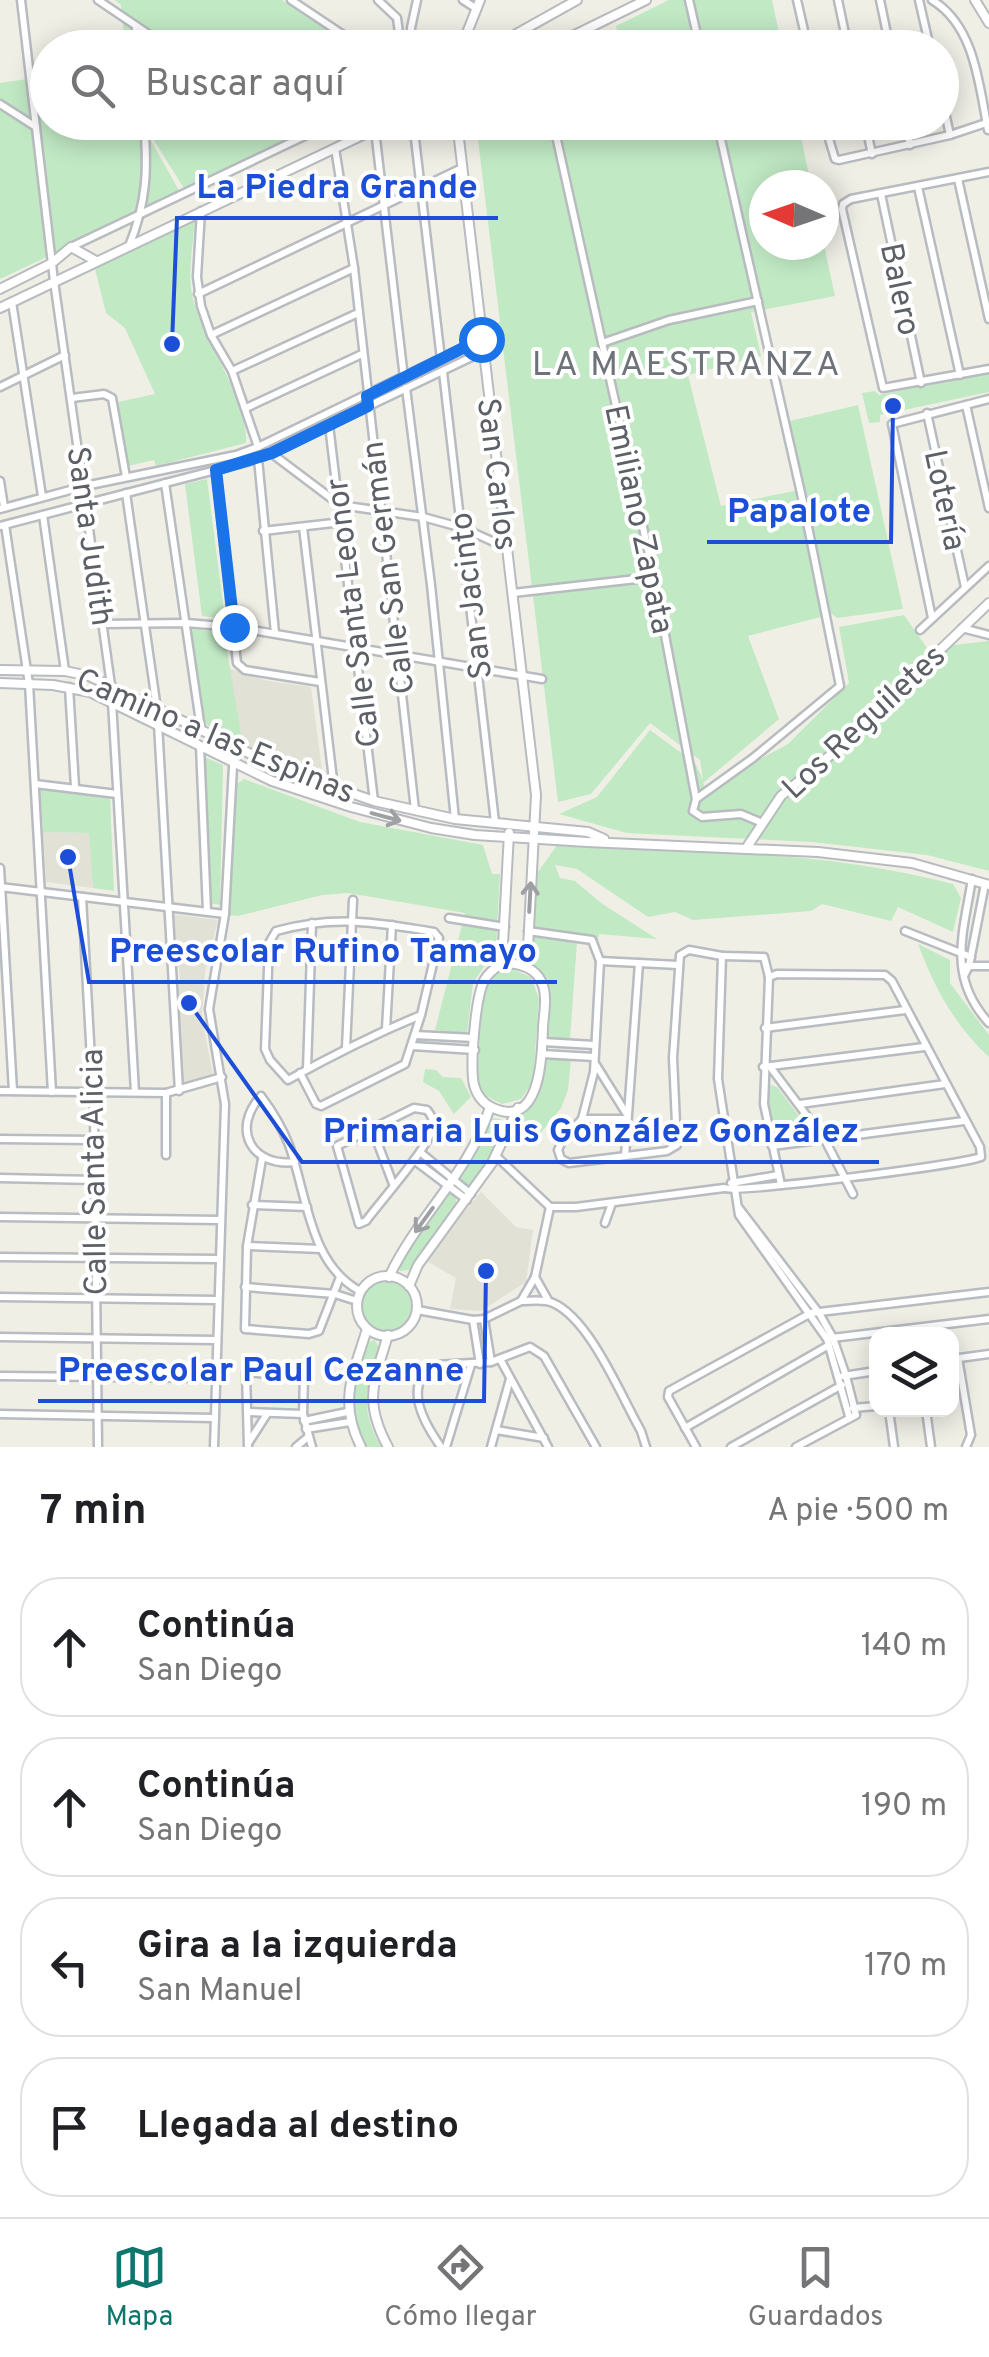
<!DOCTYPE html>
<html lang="es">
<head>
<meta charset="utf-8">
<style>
	body { margin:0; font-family:Overpass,sans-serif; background:#f6f6f6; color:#202124 }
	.controls { position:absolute; right:30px; bottom:30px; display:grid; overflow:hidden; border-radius:20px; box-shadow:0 5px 25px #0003 }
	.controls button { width:90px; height:90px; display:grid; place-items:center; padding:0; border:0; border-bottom:2px solid #e0e0e0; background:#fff; color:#202124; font:50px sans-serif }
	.compass { position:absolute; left:749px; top:170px; width:90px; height:90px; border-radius:50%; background:#fff; box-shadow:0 5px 25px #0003; rotate:272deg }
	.stop { position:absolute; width:30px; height:30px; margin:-22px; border:8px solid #1a73e8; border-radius:50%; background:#fff }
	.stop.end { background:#1a73e8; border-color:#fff; box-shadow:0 2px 10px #0008 }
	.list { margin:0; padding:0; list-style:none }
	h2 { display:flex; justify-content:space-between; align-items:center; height:130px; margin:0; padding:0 40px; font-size:42px }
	h2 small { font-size:32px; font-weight:400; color:#757577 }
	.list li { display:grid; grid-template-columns:65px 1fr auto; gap:30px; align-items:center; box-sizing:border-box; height:140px; margin:0 20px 20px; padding:0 20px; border:2px solid #e0e0e0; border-radius:40px }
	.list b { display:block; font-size:38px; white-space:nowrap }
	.list p { margin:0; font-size:32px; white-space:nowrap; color:#757577 }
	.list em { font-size:32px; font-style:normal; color:#757577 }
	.icon { flex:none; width:55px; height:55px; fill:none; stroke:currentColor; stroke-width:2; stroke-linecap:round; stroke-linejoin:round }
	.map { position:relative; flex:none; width:989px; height:1447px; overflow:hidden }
	.search { position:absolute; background:#fff; box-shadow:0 5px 25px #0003; left:30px; right:30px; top:30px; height:110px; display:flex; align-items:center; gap:25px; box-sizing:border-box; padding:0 35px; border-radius:55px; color:#757577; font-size:38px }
	.sheet { height:770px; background:#fff }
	nav { display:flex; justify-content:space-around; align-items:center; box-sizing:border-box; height:140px; border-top:2px solid #e0e0e0; background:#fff; font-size:28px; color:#757577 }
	nav a { display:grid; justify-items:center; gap:5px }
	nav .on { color:#0f766e }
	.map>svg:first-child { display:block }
	.education { fill:#e2e1d6 }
	.green { fill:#c1e9c4 }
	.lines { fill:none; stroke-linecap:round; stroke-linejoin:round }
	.minor-casing { stroke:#b8bbc0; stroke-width:11 }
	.tertiary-casing { stroke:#b8bbc0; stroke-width:12 }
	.minor { stroke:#fff; stroke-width:6 }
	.tertiary { stroke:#fff; stroke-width:8 }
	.oneway { stroke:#9ea0a4 }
	.route { stroke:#1a73e8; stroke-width:12 }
	.labels { text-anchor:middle; stroke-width:8; stroke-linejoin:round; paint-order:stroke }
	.street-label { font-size:32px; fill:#5d6167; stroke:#fff }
	.neighbourhood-label { font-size:35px; letter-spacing:2.5px; fill:#6e7379; stroke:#fff }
	.leader { fill:none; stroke:#1d4ed8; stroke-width:4 }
	.callout-dot { fill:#1d4ed8; stroke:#fff; stroke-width:4 }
	.callout-label { font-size:35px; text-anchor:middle; font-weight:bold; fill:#1d4ed8; stroke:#fff; stroke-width:8; stroke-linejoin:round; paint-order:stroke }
</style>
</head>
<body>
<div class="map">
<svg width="989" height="1447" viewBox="0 0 989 1447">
	<rect width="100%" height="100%" fill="#f0efe6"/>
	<g class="education">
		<path d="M228 668 264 680 311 687 323 777 253 750 245 744 237 721Z"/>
		<path d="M43 832 90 833 93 888 46 882Z"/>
		<path d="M171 914 218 920 205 972 202 1019 213 1074 181 1085 175 988 180 981 179 968 174 963Z"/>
		<path d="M481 1192 516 1227 533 1230 526 1282 481 1311 450 1309 456 1278 428 1262 443 1236Z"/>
	</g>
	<g class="green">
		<path d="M115 0H282L353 47H125L121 5Z"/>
		<path d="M669 0H772L782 47H620L616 26Z"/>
		<path d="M47 76 48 122 141 123 181 194 0 279V83Z"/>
		<path d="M143 123H324L185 190Z"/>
		<path d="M476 123H542L547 136 622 123H798L811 185H764V245H824L835 296 751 312 761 356 688 375 721 506 804 489 790 421 858 405 903 609 837 618 832 614 748 636 779 719 703 783 706 788 788 744 849 683 839 627 904 615 927 648 989 641V871L927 855 812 842 627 833 559 814 597 797 650 730 695 763 703 780 700 760 650 723 591 794 558 802 503 348 489 353 486 329 500 322Z"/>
		<path d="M192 220 195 221C193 245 187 275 193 299 204 343 249 400 246 443L156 466 154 460 128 466 118 402 155 394 125 328 106 313 94 265Z"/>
		<path d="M989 373V392L880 415V422L869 423 862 393 875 391 879 395Z"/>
		<path d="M207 479 225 619 202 616 185 484Z"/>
		<path d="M192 629 224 633 243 745 203 723 189 632Z"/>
		<path d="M202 756 223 765 220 905 210 903Z"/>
		<path d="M244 779 360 822 483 845 492 874H500L496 949 473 983 467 1034 435 1030 465 913 348 893 322 895 238 916 228 915 234 786Z"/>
		<path d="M40 789 110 796 114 891 93 888 89 833 43 832Z"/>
		<path d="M557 845C688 851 825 850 953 884L961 898 953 932 898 907 891 921 822 904 811 911 693 920 675 912 648 917 577 869 555 865 560 878 575 881 601 903 657 939 599 934 598 941 577 942 570 1039 546 1038C547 1002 554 989 530 960L531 904 534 900 536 875Z"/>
		<path d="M918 944 950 960V983L989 1035V1057C955 1026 934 987 918 944Z"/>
		<path d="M511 969 531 977 539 999 533 1081 521 1099 502 1104 482 1094 477 1080 483 990 493 974Z"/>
		<path d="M545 1059H571L568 1090 561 1108 538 1136 513 1128C525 1095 543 1105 545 1059Z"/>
		<path d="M425 1069 436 1070 443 1077 461 1078 471 1097 454 1114 439 1091 423 1082Z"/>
		<path d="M771 1085 777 1087 814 1136 773 1141 766 1087Z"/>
		<path d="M492 1118 501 1119C505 1139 483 1174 467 1187L459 1181 460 1177 479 1148Z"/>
		<path d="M449 1194 456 1195V1205L409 1270 400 1271 398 1261Z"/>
		<circle cx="385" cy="1306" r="26"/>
		<path d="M375 1340 379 1348C366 1389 359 1407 381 1447H364C345 1404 354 1384 367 1342Z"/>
	</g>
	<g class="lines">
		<g class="minor-casing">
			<g id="minor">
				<path d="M21 0 54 281 111 685 135 1092"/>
				<path d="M98 0 169 48"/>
				<path d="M291 0 363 48"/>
				<path d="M378 0 397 18 401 48"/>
				<path d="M463 0 477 9"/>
				<path d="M689 0 700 48"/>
				<path d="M797 0 808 48"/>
				<path d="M838 0 848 48"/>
				<path d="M880 0 890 48"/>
				<path d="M919 0 930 48"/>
				<path d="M932 0C975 26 979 85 988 130"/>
				<path d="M522 31 534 48"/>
				<path d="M135 48 136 26"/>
				<path d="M412 48 411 28 417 0"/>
				<path d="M942 99 950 135"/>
				<path d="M0 104 36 127"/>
				<path d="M282 122 284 124"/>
				<path d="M413 122 441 359"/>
				<path d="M553 122 654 577 696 799 693 811 702 817 741 814 760 822"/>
				<path d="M824 122 835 159 839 160 950 135 989 122"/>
				<path d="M865 122 872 154"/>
				<path d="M905 122 910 145"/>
				<path d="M375 130 404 378"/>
				<path d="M335 148 354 268 415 810"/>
				<path d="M989 172 851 199 843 204 842 209 883 388 989 369"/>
				<path d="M958 179 989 319"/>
				<path d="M918 187 960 375"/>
				<path d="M881 194 921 383"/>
				<path d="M201 211 197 277 201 306 211 335 232 371 258 447"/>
				<path d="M129 246C147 202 148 169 144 122"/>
				<path d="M71 247 334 122"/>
				<path d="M198 294 462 168"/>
				<path d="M12 302 42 496"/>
				<path d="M211 335 354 268"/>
				<path d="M602 343 669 320 758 301"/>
				<path d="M232 371 358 313"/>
				<path d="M443 372 495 822"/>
				<path d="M0 387 65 355"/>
				<path d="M406 388 431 585 455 819"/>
				<path d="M72 398 104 394 112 398 126 477"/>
				<path d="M966 405 989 508"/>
				<path d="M246 408 362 354"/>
				<path d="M927 413 965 587"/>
				<path d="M329 425 374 801"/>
				<path d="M271 453 340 505 423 517 463 528 507 548"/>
				<path d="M258 459 275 633"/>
				<path d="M216 470 237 663 245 670 320 682"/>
				<path d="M0 481 4 507"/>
				<path d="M165 483 201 729"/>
				<path d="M126 493 157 709"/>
				<path d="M0 509 85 486 236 455 258 447 481 339"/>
				<path d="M43 515 65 671"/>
				<path d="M5 525 29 684 52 1092"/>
				<path d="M0 526 258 459 482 352"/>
				<path d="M303 527 334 788"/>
				<path d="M263 531 342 522"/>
				<path d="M513 593 654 577"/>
				<path d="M932 618 892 424 989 399"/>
				<path d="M103 624 186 623 234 627 542 679"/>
				<path d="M962 628 989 635"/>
				<path d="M920 630 989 566"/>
				<path d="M69 687 75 787"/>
				<path d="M158 724 179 1091"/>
				<path d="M200 746 207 911"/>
				<path d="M35 784 117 794"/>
				<path d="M696 799 753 758 840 686 803 502 717 122"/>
				<path d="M0 868 13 1091"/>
				<path d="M972 879C963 934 947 977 989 1023"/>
				<path d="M0 887 225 914"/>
				<path d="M82 897 94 1114 98 1447"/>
				<path d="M449 918 505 927"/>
				<path d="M528 931 592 940 600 961 594 1072 582 1119 563 1139 558 1150 561 1159 569 1163 667 1151 677 1145 673 1058 680 955 689 950 722 956 718 1079 739 1215 827 1339 849 1416"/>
				<path d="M905 931 971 957"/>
				<path d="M722 956 764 957 769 977 764 1104 781 1185"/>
				<path d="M600 961 678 965"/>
				<path d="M966 966H989"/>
				<path d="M964 976 969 966 985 884"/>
				<path d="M765 1028 905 1010"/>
				<path d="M386 1029 392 925"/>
				<path d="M415 1035 474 1038"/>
				<path d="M543 1042 594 1045"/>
				<path d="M412 1046 475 1050"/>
				<path d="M346 1048 353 900"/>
				<path d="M542 1054 594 1057"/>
				<path d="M596 1065 626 1113"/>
				<path d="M763 1067 924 1047"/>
				<path d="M771 1068 825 1140 853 1194"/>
				<path d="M307 1069 312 923"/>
				<path d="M300 1073 316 1104 321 1106 405 1064 421 1015 439 938 434 932C376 922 334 915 276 931L269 943 265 1049 270 1060 288 1080C331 1056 375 1034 421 1015"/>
				<path d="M0 1091 166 1093 222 1077"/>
				<path d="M166 1093V1155"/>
				<path d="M800 1104 945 1084"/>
				<path d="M414 1108 427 1110C431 1115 433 1118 433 1125 433 1143 379 1203 366 1221L359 1224 337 1146Z"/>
				<path d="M582 1119H627"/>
				<path d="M372 1128 393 1184"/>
				<path d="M0 1139 94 1140"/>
				<path d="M772 1146 964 1121"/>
				<path d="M420 1152 471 1194"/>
				<path d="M496 1156 550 1207"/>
				<path d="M625 1156 639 963"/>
				<path d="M262 1159 247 1246 245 1329 309 1334 319 1331 340 1277"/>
				<path d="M414 1160 467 1200"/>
				<path d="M295 1162C251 1167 231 1129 261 1096 273 1112 282 1127 289 1145 307 1194 309 1264 360 1291"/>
				<path d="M0 1178 95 1180"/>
				<path d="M731 1183 778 1175"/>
				<path d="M252 1205 307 1207"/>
				<path d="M550 1207H576L724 1188C740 1193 959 1165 981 1157L980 1147 892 981 885 975 777 974 769 977"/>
				<path d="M739 1208 819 1313 833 1338 846 1376 856 1415 796 1447"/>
				<path d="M0 1217 219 1220"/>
				<path d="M605 1223 612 1203"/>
				<path d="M247 1246 321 1249"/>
				<path d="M0 1257 218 1259"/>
				<path d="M535 1277 548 1300"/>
				<path d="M245 1287 335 1294 357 1301"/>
				<path d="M0 1297 217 1300"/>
				<path d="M522 1301C532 1301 544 1299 553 1303 590 1319 621 1396 641 1431L646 1447"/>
				<path d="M417 1310 473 1320 484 1319 521 1301 535 1277 550 1207"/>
				<path d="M484 1319 491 1362"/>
				<path d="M473 1320 480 1364"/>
				<path d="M0 1337 215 1340"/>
				<path d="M832 1338 989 1319"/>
				<path d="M958 1358 971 1435 966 1447"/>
				<path d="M500 1359 548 1447"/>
				<path d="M952 1359 989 1354"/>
				<path d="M0 1376 215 1378"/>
				<path d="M843 1376 876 1371"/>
				<path d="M853 1408 876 1406"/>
				<path d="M889 1410 894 1447"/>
				<path d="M926 1410 931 1447"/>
				<path d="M248 1412 303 1414"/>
				<path d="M0 1414 214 1418"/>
				<path d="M304 1421 347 1412"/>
				<path d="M685 1428 829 1345"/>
				<path d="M306 1429 350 1422"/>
				<path d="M496 1430 544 1438"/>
				<path d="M249 1442 267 1414"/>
				<path d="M214 1447 225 1104 209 1009 225 914 234 748"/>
				<path d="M248 1447 246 1372 304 1377 303 1414 312 1447"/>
				<path d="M296 1447 308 1437"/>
				<path d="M441 1447C424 1423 402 1385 434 1365L491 1362 530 1347 544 1356 596 1447"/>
				<path d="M446 1447 471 1365"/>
				<path d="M491 1447 510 1379"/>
				<path d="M696 1447 668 1397 669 1391 811 1313 989 1292"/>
				<path d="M731 1447 842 1385"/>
			</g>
		</g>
		<g class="tertiary-casing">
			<g id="tertiary">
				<path d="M975 0 989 23"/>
				<path d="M461 48 480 0"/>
				<path d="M491 48 577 0"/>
				<path d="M548 48 646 0"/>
				<path d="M457 122 536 795 527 967"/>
				<path d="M0 289 52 263 71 247 96 261"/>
				<path d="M0 308 390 122"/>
				<path d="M0 670 65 671 89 676 282 769 374 801 455 819 588 832 604 839"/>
				<path d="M0 683 53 685 90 692 272 781 351 807 431 828 475 835 587 842 818 852 912 863 989 885"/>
				<path d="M747 847 781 796 833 753 989 603"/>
				<path d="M502 963C517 963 534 966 541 981 548 994 544 1012 543 1027 542 1053 542 1130 493 1108 484 1104 477 1096 474 1085 470 1066 475 996 485 979 489 972 495 968 502 963Z"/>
				<path d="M502 963 509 833"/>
				<circle cx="387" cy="1306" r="30"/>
				<path d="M389 1277C418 1215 470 1173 490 1107"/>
				<path d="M409 1286 418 1265 492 1163 518 1108"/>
				<path d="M361 1447C338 1401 353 1375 367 1329"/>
				<path d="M388 1447C363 1401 374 1382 388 1335"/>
			</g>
		</g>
		<use href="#minor" class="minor"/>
		<use href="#tertiary" class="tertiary"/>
	</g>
	<defs><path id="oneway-shaft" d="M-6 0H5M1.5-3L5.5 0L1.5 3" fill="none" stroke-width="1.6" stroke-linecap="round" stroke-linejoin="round" transform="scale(2.5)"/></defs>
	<g class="oneway">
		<use href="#oneway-shaft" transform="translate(386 817) rotate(15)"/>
		<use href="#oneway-shaft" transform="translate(530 897) rotate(-87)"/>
		<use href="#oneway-shaft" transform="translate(424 1220) rotate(126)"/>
	</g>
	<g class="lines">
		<path class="route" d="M234 627 216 470 272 453 368 406 367 396 481 339"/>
	</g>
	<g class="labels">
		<g class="street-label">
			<text transform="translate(901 289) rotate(78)" y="11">Balero</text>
			<text transform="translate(498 474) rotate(83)" y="11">San Carlos</text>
			<text transform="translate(946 500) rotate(78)" y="11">Lotería</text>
			<text transform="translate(640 519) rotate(78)" y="11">Emiliano Zapata</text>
			<text transform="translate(91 536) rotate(82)" y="11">Santa Judith</text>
			<text transform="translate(387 568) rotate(-97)" y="11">Calle San Germán</text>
			<text transform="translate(470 596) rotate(-97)" y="11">San Jacinto</text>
			<text transform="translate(352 613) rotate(-97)" y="11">Calle Santa Leonor</text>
			<text transform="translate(863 721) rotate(-43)" y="11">Los Reguiletes</text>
			<text transform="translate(216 735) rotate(23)" y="11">Camino a las Espinas</text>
			<text transform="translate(93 1172) rotate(-91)" y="11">Calle Santa Alicia</text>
		</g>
		<g class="neighbourhood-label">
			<text x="687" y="375">LA MAESTRANZA</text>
		</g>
	</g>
	<path class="leader" d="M172 344L177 218H498M893 406L891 542H707M68 857L89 982H557M189 1003L302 1162H879M486 1271L484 1401H38"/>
	<g class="callout-dot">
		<circle cx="172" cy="344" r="10"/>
		<circle cx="893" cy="406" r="10"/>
		<circle cx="68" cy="857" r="10"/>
		<circle cx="189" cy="1003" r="10"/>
		<circle cx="486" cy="1271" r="10"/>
	</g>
	<g class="callout-label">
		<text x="337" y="198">La Piedra Grande</text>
		<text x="799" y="522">Papalote</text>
		<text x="323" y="962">Preescolar Rufino Tamayo</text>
		<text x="591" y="1142">Primaria Luis González González</text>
		<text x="261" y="1381">Preescolar Paul Cezanne</text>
	</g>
</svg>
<div class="controls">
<button><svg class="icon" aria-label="layers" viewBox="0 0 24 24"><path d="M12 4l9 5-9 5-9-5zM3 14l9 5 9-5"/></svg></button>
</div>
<svg class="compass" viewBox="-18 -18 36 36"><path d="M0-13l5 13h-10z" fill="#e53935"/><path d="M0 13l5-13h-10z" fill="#757577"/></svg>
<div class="stop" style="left:481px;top:339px"></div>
<div class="stop end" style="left:234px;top:627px"></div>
<div class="search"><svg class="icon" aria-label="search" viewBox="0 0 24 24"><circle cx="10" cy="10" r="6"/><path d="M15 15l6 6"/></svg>Buscar aquí</div>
</div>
<section class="sheet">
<h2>7 min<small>A pie · 500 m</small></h2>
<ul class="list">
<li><svg class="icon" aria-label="ahead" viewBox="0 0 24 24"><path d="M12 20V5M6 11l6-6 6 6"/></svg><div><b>Continúa</b><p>San Diego</p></div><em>140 m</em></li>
<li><svg class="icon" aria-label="ahead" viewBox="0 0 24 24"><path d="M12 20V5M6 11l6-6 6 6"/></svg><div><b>Continúa</b><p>San Diego</p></div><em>190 m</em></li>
<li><svg class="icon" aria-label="left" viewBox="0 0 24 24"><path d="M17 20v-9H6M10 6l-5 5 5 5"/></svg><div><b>Gira a la izquierda</b><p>San Manuel</p></div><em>170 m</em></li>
<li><svg class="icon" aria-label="arrive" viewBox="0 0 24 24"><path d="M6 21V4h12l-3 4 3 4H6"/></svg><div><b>Llegada al destino</b></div></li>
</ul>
</section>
<nav>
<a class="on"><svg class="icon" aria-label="map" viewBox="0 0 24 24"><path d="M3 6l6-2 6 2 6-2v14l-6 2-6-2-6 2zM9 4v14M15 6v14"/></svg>Mapa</a>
<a><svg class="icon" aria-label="directions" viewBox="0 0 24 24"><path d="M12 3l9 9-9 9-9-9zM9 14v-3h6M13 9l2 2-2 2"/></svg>Cómo llegar</a>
<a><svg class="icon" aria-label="saved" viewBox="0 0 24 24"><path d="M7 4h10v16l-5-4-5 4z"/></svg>Guardados</a>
</nav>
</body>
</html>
